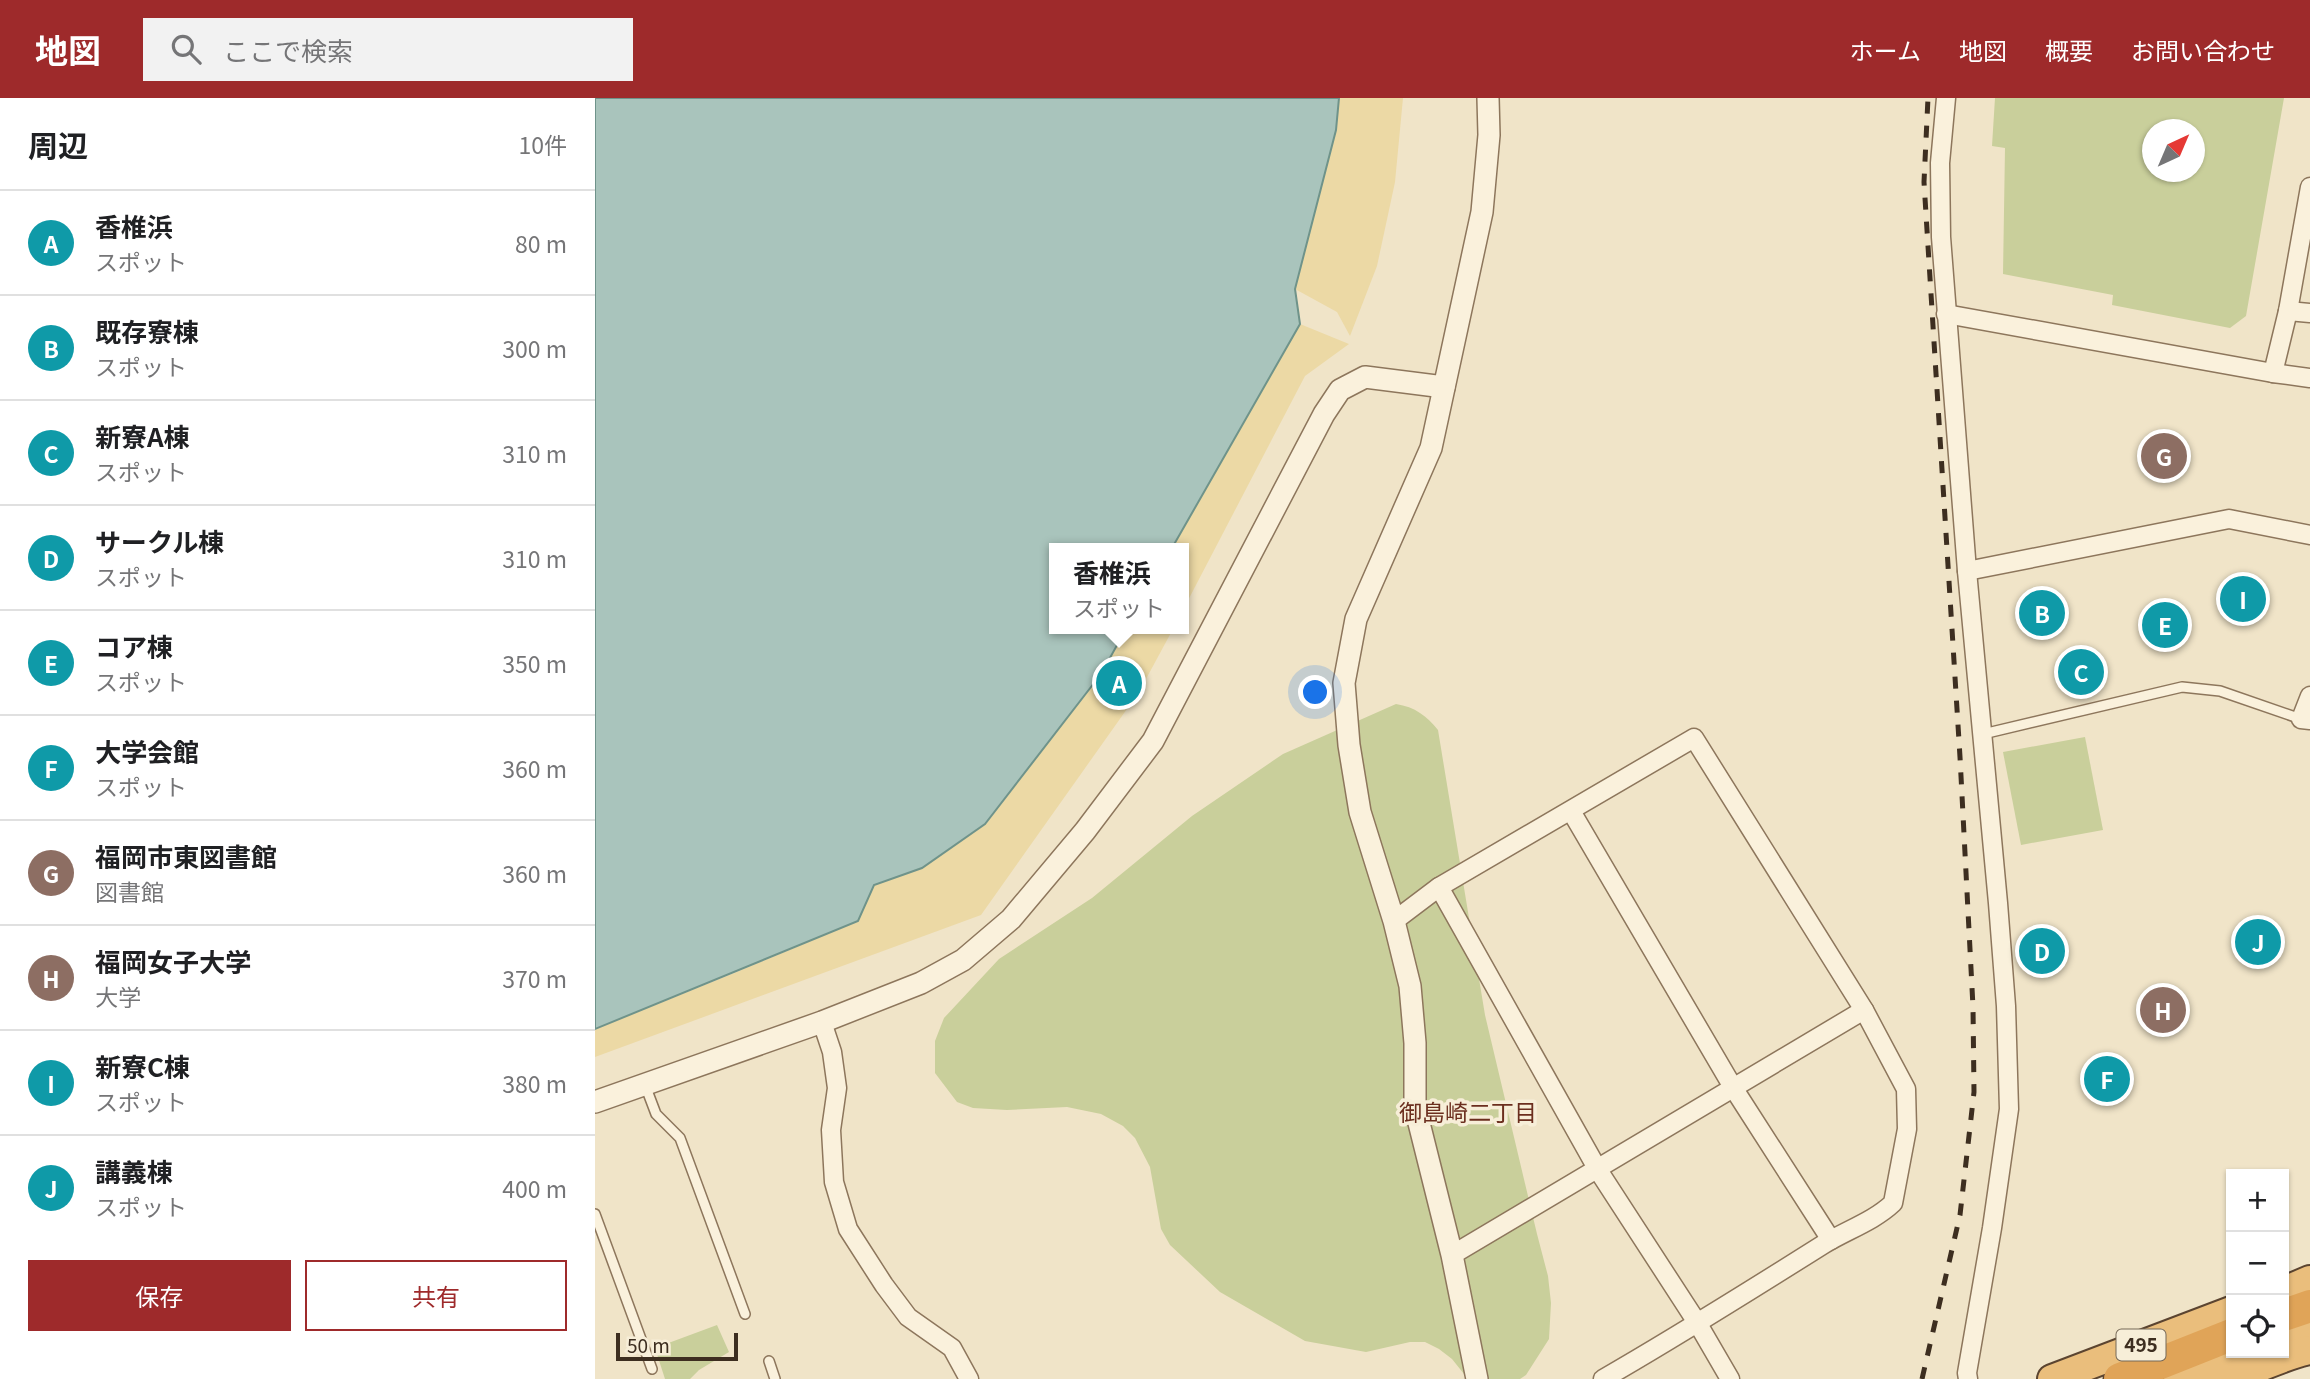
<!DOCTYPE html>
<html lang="ja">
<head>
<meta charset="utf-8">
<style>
	body { margin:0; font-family:Georgia,"Noto Sans JP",serif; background:#f2f2f2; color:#202124 }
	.controls { position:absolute; right:21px; bottom:21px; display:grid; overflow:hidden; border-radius:0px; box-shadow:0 2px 5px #0004 }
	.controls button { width:63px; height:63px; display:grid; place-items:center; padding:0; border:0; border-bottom:2px solid #e0e0e0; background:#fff; color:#202124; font:35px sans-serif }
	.compass { position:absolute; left:1547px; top:21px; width:63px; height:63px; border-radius:50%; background:#fff; box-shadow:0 2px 5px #0004; rotate:44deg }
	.scale { position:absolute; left:21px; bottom:18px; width:122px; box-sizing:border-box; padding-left:7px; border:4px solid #3d2e20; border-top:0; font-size:19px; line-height:24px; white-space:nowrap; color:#3d2e20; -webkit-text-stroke:5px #f7eed8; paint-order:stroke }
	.you { position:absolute; left:721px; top:595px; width:24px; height:24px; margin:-18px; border:5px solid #fff; border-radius:50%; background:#1a73e8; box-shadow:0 0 0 10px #1a73e833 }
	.badge { display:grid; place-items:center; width:46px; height:46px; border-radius:50%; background:#9e2a2b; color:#fff; font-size:23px; font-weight:700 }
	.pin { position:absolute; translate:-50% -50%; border:4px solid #fff; box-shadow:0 2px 7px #0006 }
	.popup { position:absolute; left:454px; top:445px; width:140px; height:91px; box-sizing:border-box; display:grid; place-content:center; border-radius:0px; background:#fff; filter:drop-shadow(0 2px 5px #0005); font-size:23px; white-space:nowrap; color:#757577 }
	.popup b { font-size:26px; color:#202124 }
	.popup::after { content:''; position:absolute; left:50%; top:100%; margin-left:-14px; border:14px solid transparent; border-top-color:#fff }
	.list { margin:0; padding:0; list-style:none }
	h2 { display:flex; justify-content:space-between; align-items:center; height:91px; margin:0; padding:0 28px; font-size:30px }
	h2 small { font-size:23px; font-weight:400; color:#757577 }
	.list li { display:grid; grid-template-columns:46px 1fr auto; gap:21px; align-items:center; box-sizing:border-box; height:105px; padding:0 28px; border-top:2px solid #e0e0e0 }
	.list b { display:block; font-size:26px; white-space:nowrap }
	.list p { margin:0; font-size:23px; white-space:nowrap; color:#757577 }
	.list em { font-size:23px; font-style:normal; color:#757577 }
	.actions { display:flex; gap:14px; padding:21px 28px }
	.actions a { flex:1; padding:16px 0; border:2px solid #9e2a2b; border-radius:0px; text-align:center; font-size:24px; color:#9e2a2b }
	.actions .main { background:#9e2a2b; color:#fff }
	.icon { flex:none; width:38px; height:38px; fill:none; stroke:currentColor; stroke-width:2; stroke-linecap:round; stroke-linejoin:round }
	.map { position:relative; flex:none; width:1715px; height:1281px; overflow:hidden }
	header { display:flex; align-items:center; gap:42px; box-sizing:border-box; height:98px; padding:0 35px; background:#9e2a2b; color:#fff }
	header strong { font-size:33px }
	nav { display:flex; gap:38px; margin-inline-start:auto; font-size:24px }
	.search { width:490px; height:63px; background:#f2f2f2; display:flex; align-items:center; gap:18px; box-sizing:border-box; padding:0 24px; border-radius:0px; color:#757577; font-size:26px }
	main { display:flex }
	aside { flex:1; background:#fff }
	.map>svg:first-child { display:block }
	.green { fill:#c9cf9b; fill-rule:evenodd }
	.sand { fill:#ecd9a5 }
	.water { fill:#a9c4bc; stroke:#6f938a; stroke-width:2 }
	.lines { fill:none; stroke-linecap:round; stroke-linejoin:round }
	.service-casing { stroke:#8d765c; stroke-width:12 }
	.minor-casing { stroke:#8d765c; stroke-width:21 }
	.tertiary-casing { stroke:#8d765c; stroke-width:24 }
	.trunk-casing { stroke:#5b4430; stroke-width:32 }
	.motorway-casing { stroke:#5b4430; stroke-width:35 }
	.service { stroke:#faf1dc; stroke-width:9 }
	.minor { stroke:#faf1dc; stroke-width:18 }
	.tertiary { stroke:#faf1dc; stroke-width:21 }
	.trunk { stroke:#eabe7c; stroke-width:28 }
	.motorway { stroke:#e0a458; stroke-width:32 }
	.rail { stroke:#3d2e20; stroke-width:5; stroke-dasharray:12 12; stroke-linecap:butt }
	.labels { text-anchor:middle; stroke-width:7; stroke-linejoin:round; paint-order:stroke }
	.shield { fill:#f7eed8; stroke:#756857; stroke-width:2 }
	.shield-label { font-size:19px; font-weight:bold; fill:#3d2e20 }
	.neighbourhood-label { font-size:23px; fill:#6b2e1e; stroke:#f7eed8 }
</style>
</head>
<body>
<header>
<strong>地図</strong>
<div class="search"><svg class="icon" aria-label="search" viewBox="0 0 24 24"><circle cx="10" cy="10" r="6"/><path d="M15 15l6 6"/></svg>ここで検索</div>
<nav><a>ホーム</a><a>地図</a><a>概要</a><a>お問い合わせ</a></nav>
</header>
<main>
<aside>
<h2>周辺<small>10件</small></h2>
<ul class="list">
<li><span class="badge" style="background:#0f9aa8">A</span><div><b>香椎浜</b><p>スポット</p></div><em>80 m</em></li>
<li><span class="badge" style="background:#0f9aa8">B</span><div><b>既存寮棟</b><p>スポット</p></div><em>300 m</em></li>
<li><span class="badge" style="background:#0f9aa8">C</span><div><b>新寮A棟</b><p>スポット</p></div><em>310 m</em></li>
<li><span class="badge" style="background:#0f9aa8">D</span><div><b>サークル棟</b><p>スポット</p></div><em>310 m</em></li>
<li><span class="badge" style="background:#0f9aa8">E</span><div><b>コア棟</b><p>スポット</p></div><em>350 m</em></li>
<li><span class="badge" style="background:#0f9aa8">F</span><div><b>大学会館</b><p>スポット</p></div><em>360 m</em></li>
<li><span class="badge" style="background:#8d6e63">G</span><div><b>福岡市東図書館</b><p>図書館</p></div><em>360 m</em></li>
<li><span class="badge" style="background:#8d6e63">H</span><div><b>福岡女子大学</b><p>大学</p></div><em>370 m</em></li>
<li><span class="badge" style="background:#0f9aa8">I</span><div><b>新寮C棟</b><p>スポット</p></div><em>380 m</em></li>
<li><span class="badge" style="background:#0f9aa8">J</span><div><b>講義棟</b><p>スポット</p></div><em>400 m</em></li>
</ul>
<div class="actions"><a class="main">保存</a><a>共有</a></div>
</aside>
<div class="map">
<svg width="1715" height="1281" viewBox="0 0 1715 1281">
	<rect width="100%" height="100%" fill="#f0e4c8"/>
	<g class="green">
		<path d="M1400 0H1689L1651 218 1635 230 1517 207 1518 197 1408 176 1410 50 1397 48ZM1558 32H1600V74H1558Z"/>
		<path d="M801 606C820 609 832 618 843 632L890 917 942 1136 953 1178 956 1205 954 1241 931 1277 925 1281H873L857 1261 844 1251 830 1244H815L771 1254 710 1243 625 1194 575 1147 566 1131 555 1069 540 1040 528 1028 506 1016 472 1009 412 1012 378 1010 362 1004 340 975V943L349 920 404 861 497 800 597 718 688 656Z"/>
		<path d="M1490 639 1508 732 1426 747 1408 654Z"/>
		<path d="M122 1227 134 1254 104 1272 95 1281H70L60 1250Z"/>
	</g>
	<g class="sand">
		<path d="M744 0H808L800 84 782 168 755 238 742 214 700 191 741 32Z"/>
		<path d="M705 226 754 246 710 278 589 510V450H577Z"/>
		<path d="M531 531H578L544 594 386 817 0 959V931L137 876 263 823 279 787 327 770 391 726 506 576Z"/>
	</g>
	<path class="water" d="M0 0H744L741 32 700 191 705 226 577 450H459V531H531L506 576 390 726 327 770 279 787 263 823 0 931Z"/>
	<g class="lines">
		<g class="service-casing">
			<g id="service">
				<path d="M1388 636 1587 589 1625 593 1706 621"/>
				<path d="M50 987 61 1016 85 1040 150 1216"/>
				<path d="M0 1116 57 1271"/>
				<path d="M174 1263 180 1281"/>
			</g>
		</g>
		<g class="minor-casing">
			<g id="minor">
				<path d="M1351 0 1345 65 1346 139 1372 473 1403 805 1411 908 1414 1011 1397 1130 1372 1275 1373 1281"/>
				<path d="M1693 213 1715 215"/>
				<path d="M1351 216 1678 275 1715 280"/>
				<path d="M1678 275 1693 213 1715 89"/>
				<path d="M1372 473 1634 421 1715 437"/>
				<path d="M1715 598 1706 621 1715 622"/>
				<path d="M976 713 1139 991 1236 1142"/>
				<path d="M844 789 1003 1072 1103 1226 1135 1281"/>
				<path d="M799 823 844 789 1099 640 1269 912 1311 991 1312 1031 1298 1105C1279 1123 1252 1132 1229 1146 1156 1192 1083 1238 1008 1281"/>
				<path d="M227 924 237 954 242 990 236 1032 239 1084 253 1131 289 1187 313 1219 357 1250 374 1281"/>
				<path d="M857 1157 1269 912"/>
			</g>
		</g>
		<g class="tertiary-casing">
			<g id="tertiary">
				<path d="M0 1004 227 924 326 885 368 862 416 821 490 733 558 643 729 316 745 292 770 279 849 289"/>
				<path d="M882 1281 857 1157 820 1009V945L815 888 799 823 765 714 754 647 749 585 761 521 836 350 887 114 894 37 893 0"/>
			</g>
		</g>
		<g class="trunk-casing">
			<g id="trunk">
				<path d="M1689 1193 1715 1182"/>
				<path d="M1689 1241 1715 1231"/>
				<path d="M1457 1281 1636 1213"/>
				<path d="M1583 1281 1643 1258"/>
				<path d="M1625 1281C1657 1276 1684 1258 1715 1252"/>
			</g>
		</g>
		<g class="motorway-casing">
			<g id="motorway">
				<path d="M1689 1217 1715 1208"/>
				<path d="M1525 1281 1636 1237"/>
			</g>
		</g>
		<use href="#service" class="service"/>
		<use href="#minor" class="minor"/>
		<use href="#tertiary" class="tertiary"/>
		<use href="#trunk" class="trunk"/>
		<use href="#motorway" class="motorway"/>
		<path class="rail" d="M1327 1281 1365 1117 1379 994 1378 909 1365 659 1329 84 1333 0"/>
	</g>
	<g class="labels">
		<rect class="shield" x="1521.5" y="1231.5" width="49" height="31" rx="5"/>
		<g class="shield-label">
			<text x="1546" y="1254">495</text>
		</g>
		<g class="neighbourhood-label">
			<text x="873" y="1023">御島崎二丁目</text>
		</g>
	</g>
</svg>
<div class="controls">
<button>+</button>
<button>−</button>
<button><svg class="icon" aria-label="locate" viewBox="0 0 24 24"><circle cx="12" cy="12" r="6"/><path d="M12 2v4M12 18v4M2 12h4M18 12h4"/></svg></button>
</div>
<svg class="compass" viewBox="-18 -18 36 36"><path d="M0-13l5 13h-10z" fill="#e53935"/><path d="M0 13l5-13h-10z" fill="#757577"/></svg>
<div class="scale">50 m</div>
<div class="you"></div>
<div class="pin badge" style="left:524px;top:585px;background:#0f9aa8">A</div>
<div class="popup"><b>香椎浜</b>スポット</div>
<div class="pin badge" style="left:1447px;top:515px;background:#0f9aa8">B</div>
<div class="pin badge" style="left:1486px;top:574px;background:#0f9aa8">C</div>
<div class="pin badge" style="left:1447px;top:853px;background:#0f9aa8">D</div>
<div class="pin badge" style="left:1570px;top:527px;background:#0f9aa8">E</div>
<div class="pin badge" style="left:1512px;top:981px;background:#0f9aa8">F</div>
<div class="pin badge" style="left:1569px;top:358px;background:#8d6e63">G</div>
<div class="pin badge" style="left:1568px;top:912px;background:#8d6e63">H</div>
<div class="pin badge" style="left:1648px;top:501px;background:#0f9aa8">I</div>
<div class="pin badge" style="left:1663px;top:844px;background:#0f9aa8">J</div>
</div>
</main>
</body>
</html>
